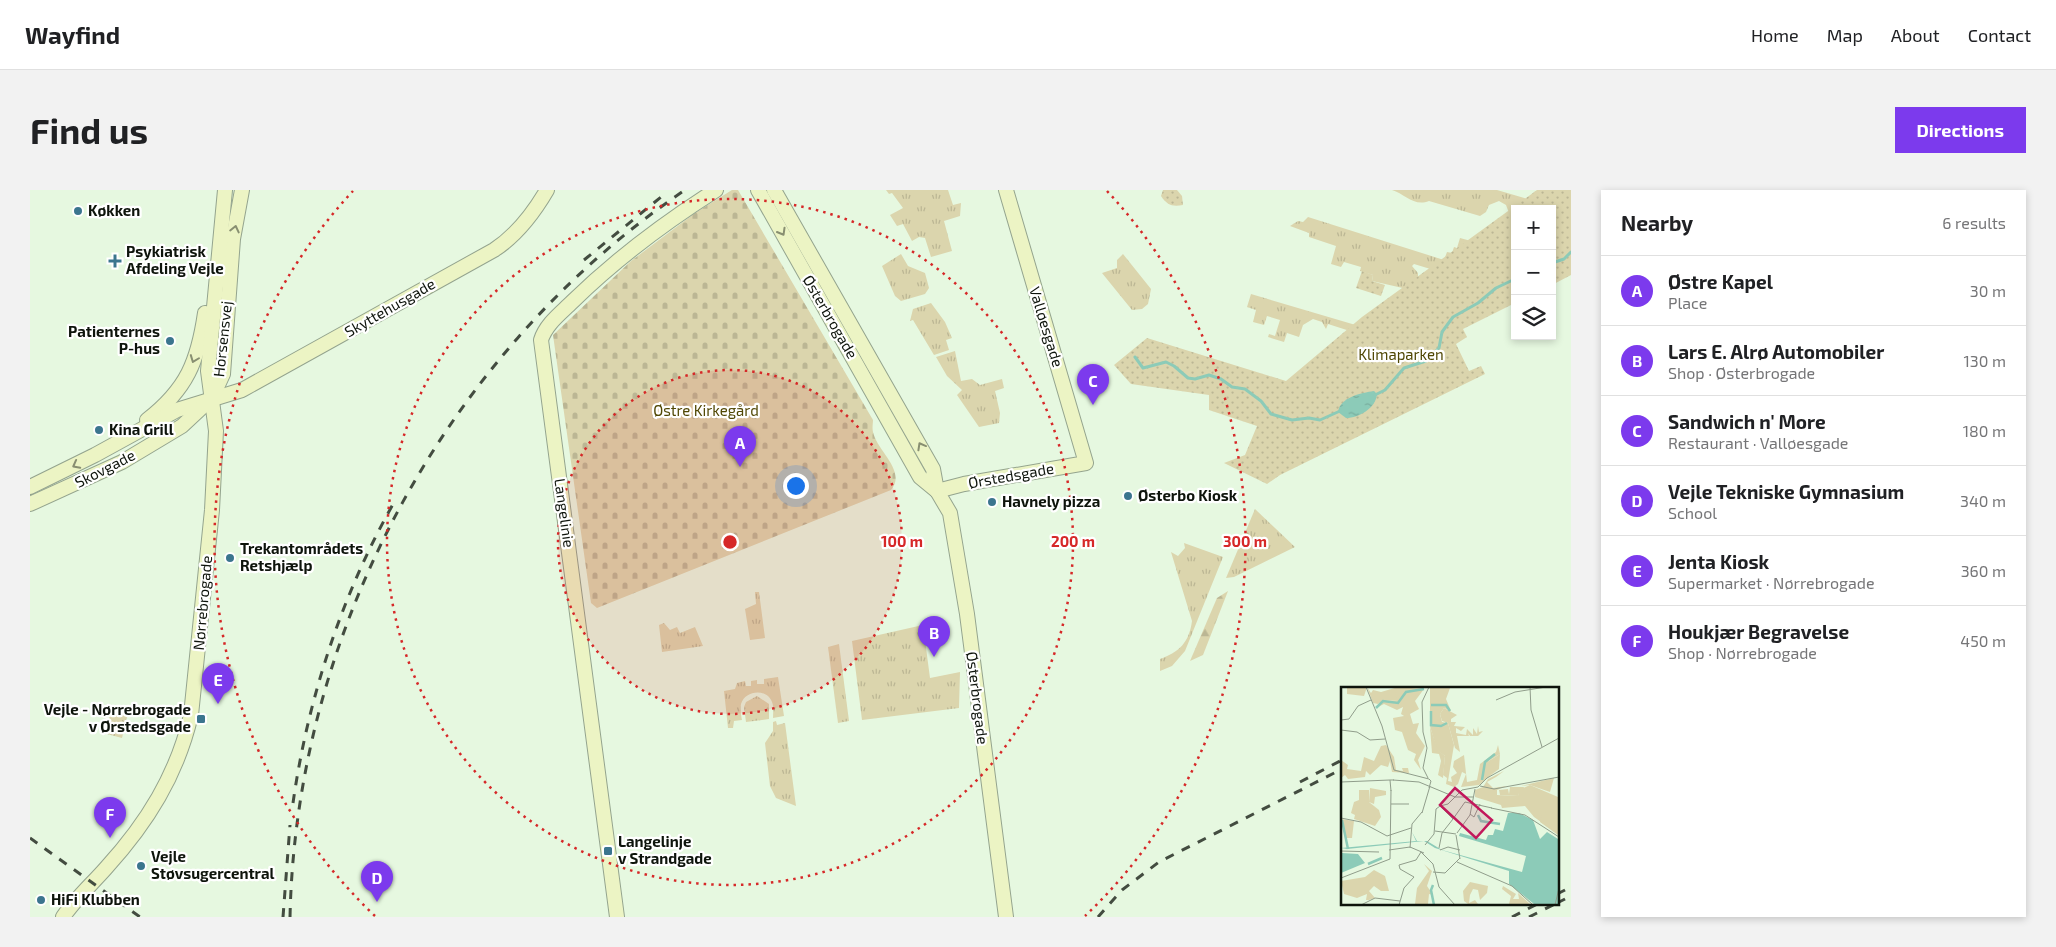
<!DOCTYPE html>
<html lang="en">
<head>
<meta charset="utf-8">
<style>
	body { margin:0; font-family:"Exo 2",sans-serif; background:#f2f2f2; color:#202124 }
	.controls { position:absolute; right:15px; top:15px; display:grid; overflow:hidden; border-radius:0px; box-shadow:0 2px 8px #0003 }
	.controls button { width:45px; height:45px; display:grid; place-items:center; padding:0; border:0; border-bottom:1px solid #e0e0e0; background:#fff; color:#202124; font:25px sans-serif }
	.you { position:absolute; left:765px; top:295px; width:18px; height:18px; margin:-12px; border:4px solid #fff; border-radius:50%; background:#1a73e8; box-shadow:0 0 0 8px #1a73e833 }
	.badge { display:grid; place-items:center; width:32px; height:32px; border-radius:50%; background:#7c3aed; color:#fff; font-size:16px; font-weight:700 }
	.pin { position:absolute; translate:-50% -41px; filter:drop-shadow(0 1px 2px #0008) }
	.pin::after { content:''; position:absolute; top:26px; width:18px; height:15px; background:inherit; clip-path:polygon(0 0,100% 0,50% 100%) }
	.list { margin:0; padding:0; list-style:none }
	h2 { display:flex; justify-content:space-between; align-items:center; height:65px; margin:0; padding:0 20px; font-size:21px }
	h2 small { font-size:16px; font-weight:400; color:#757577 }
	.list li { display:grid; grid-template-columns:32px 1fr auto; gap:15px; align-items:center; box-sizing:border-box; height:70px; padding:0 20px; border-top:1px solid #e0e0e0 }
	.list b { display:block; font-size:19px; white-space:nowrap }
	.list p { margin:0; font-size:16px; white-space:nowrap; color:#757577 }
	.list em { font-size:16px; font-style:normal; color:#757577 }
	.icon { flex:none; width:28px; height:28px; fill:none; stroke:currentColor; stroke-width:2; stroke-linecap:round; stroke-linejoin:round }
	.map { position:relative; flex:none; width:1541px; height:727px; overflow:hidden; border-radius:0px }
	header { display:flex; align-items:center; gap:30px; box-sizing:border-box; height:70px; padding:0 25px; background:#fff; border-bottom:1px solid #e0e0e0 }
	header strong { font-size:24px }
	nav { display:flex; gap:28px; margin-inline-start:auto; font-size:18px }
	.intro { display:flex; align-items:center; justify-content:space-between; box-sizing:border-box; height:120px; padding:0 30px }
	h1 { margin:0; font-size:35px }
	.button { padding:12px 22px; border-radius:0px; background:#7c3aed; color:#fff; font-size:18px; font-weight:700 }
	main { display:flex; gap:30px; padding:0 30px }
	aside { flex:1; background:#fff; border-radius:0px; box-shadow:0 2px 8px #0003 }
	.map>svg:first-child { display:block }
	.grass { fill:url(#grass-tufts) }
	.forest { fill:url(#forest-firs) }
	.cemetery { fill:url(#cemetery-stones) }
	.park { fill:url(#park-dots) }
	.water { fill:url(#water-ripples) }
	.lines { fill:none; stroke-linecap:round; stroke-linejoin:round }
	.stream { stroke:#8ccbb8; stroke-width:3 }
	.secondary-casing { stroke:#94a48e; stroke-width:16 }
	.secondary { stroke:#ecf4c4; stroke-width:14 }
	.rail { stroke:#434c40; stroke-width:3; stroke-dasharray:9 9; stroke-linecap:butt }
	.oneway { stroke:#888f71 }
	.ring { fill:none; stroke:#d62828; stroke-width:2.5; stroke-dasharray:2.5 5 }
	.poi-dot { fill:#3b758e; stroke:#fff; stroke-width:2 }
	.labels { text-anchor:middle; stroke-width:4.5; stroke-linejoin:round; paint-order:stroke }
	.poi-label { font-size:15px; font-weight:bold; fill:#0e140c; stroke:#fff; text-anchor:start }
	.street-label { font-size:15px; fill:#0e140c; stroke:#fff }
	.park-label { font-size:15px; fill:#504704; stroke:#fff }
	.inset-river { fill:none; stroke:#8ccbb8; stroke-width:2.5 }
	.inset-road { fill:none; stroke:#909d8b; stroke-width:1 }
	.view { fill:#c2185b; fill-opacity:0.15; stroke:#c2185b; stroke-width:2.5 }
	.inset-edge { fill:none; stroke:#0e140c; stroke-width:2.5 }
	.centre { fill:#d62828; stroke:#fff; stroke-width:2.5 }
	.ring-label { font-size:15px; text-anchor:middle; font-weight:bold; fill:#d62828; stroke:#fff; stroke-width:4.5; stroke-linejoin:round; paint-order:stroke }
</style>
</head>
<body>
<header>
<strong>Wayfind</strong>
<nav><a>Home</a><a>Map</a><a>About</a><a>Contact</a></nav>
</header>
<div class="intro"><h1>Find us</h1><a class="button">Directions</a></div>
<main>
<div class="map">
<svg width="1541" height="727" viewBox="0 0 1541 727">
	<defs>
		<pattern id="grass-tufts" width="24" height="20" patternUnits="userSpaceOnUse" patternTransform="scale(1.25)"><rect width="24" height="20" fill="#dbd5ad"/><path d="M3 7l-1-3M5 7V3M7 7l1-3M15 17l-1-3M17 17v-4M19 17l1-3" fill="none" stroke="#bbb694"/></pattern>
		<pattern id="forest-firs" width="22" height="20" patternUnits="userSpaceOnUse" patternTransform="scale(1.25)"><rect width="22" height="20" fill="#dbd5ad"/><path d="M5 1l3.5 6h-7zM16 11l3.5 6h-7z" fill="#bbb694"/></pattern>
		<pattern id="cemetery-stones" width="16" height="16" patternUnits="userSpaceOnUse" patternTransform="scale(1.25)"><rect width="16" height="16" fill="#dbd5ad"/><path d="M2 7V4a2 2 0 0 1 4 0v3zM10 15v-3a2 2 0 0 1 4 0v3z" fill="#bbb694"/></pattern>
		<pattern id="park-dots" width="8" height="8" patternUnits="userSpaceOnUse" patternTransform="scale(1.25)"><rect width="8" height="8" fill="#dbd5ad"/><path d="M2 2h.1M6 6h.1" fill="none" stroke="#bbb694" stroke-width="1.8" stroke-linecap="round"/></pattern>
		<pattern id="water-ripples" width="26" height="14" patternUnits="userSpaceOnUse" patternTransform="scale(1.25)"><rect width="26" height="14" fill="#8ccbb8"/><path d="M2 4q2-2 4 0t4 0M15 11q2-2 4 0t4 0" fill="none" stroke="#78ad9d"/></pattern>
	</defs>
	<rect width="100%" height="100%" fill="#e6f8e0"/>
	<g class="grass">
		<path d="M856 0H918L923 15 931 13 930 26 914 31 922 61 901 67 895 48 889 47 882 51 873 34 867 36 860 25 873 18 862 3 859 4Z"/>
		<path d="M1362 0H1467L1501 10 1505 1 1511 3 1512 0H1526C1516 19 1505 19 1485 19V23H1479L1476 15 1469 11 1459 15 1456 22 1450 26 1399 11C1384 17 1375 4 1362 0Z"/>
		<path d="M1278 27 1414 70 1417 62 1422 63 1424 57 1427 58 1430 48 1441 51 1407 81 1384 74 1382 76 1388 83V87L1377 99 1342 91 1343 85 1330 81 1331 77 1314 72 1311 77 1301 74 1306 56 1279 47V43L1260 36 1268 31 1273 32Z"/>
		<path d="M871 64 878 76 895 83 899 98 895 104 871 111 865 106 852 76Z"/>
		<path d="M1093 64 1121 99 1118 114 1112 119 1102 120 1072 83 1087 78V70Z"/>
		<path d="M1221 104 1329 136 1323 142 1298 134 1296 139 1292 132 1283 129 1273 135 1269 147 1257 143 1254 152 1238 147 1239 144 1245 146 1250 130 1237 126 1234 135 1223 132 1226 120 1217 117Z"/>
		<path d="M901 113 915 132 922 148 916 150 919 160 904 165 883 130 880 131 883 119Z"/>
		<path d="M925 161 931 191 942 189 950 195 972 189 974 198 965 201 970 223 969 233 949 237 927 205 932 200 917 186 906 167Z"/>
		<path d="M1225 319 1265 357 1204 387 1196 388Z"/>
		<path d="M1154 353 1193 367 1155 461 1142 476 1130 481V469C1149 462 1159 453 1162 431L1141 362 1148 366 1155 358Z"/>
		<path d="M725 402H729L735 448 720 450 715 419 726 414Z"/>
		<path d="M634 433 640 440 647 437 650 443 665 437 673 456 632 462 629 435Z"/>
		<path d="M893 435 900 488 930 482 929 518 832 530 822 451Z"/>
		<path d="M809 454 819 531 808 533 798 457Z"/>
		<path d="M748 487 754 526 743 528C743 523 744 517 742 512 737 498 715 500 711 514 710 519 711 525 712 530L704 531 703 538H698L694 501 705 499 707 493 715 491 716 496H721V491L727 490V494H734V489Z"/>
		<path d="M727 506 739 514V529L716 532 714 517 716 512Z"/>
		<path d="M81 521 98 523 92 548 77 544 73 533 79 529Z"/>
		<path d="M746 531 747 535 755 533 766 616 746 608 740 596 735 553 743 541V532Z"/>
	</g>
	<path class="forest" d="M1198 401 1173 465 1160 471 1187 408Z"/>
	<path class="cemetery" d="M702 0H708L843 230C843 233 842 238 843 242 847 261 877 281 861 300L567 418 561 413 523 145 601 71 665 23Z"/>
	<g class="park">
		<path d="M1133 0H1147L1152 6 1153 15C1142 17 1137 15 1131 6Z"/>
		<path d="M1507 0H1541V85L1522 95V19H1485V113L1433 139 1437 147 1426 154 1439 181 1451 176 1455 184 1250 285 1237 294 1194 273 1215 265 1227 236 1179 220V205L1101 194 1084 175 1117 148 1256 191 1332 127Z"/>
		<path d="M1332 81 1343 85 1342 91 1355 95 1351 106 1326 98Z"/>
	</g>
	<path class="water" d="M1344 201 1347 204C1346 218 1329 228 1316 228L1308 222C1310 207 1331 203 1344 201Z"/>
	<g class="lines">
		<g class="stream">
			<path d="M1522 73 1534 69 1541 62"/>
			<path d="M1105 167 1113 178 1136 172 1144 176 1158 188 1165 189 1179 185 1191 189 1202 197 1215 199 1231 211 1241 224 1262 230 1279 228 1290 230 1310 221"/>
			<path d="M1345 205 1355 200 1374 178 1396 171 1409 158 1412 142 1423 127 1448 113 1466 98 1485 89"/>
		</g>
		<g class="secondary-casing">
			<g id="secondary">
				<path d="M728 0 890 287 907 301 920 323 922 335 937 424 976 727"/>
				<path d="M744 0 903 279 907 301"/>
				<path d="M117 230C157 199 168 171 175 123"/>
				<path d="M0 297 65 265 147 220 212 200 464 60C487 45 503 24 517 0"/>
				<path d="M907 301 934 294 1056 273 976 0"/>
				<path d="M0 314 92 272 152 236 182 208 193 184 203 49 212 0"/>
				<path d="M33 727C45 709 62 694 76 678 117 633 147 585 161 525L182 320 186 241 178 181 195 0"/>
				<path d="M587 727 511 150C516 134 531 123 542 112 586 69 634 33 686 0"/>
			</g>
		</g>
		<use href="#secondary" class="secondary"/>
		<g class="rail">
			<path d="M554 70 631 7"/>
			<path d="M1270 592 1312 570"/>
			<path d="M263 613C278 507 313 401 366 309"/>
			<path d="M0 648 110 727"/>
			<path d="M1527 704 1541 697"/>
			<path d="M1527 713 1541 706"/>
			<path d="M253 727 260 635"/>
			<path d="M260 727C266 440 417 161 655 0"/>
			<path d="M1068 727 1092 700 1129 672 1312 579"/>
			<path d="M1482 727 1509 713"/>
			<path d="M1499 727 1527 713"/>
		</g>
	</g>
	<defs><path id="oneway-chevron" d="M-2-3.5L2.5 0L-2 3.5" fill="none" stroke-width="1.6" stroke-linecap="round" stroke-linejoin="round" transform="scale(1.25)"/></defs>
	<g class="oneway">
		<use href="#oneway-chevron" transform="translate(205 39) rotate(-77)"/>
		<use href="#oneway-chevron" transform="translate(752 42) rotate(60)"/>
		<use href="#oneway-chevron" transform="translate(164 169) rotate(111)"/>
		<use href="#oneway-chevron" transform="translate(891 256) rotate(-119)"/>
		<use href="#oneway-chevron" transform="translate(46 275) rotate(152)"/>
	</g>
	<circle cx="700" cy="352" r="172" fill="#d62828" fill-opacity=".12"/>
	<g class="ring">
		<circle cx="700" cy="352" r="172"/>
		<circle cx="700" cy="352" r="343"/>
		<path d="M345 726A515 515 0 0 1 323 1M1077 1A515 515 0 0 1 1055 726"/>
	</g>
	<g class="poi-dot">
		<circle cx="48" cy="21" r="5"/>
		<path d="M82.5 63.5h5v5h5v5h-5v5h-5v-5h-5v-5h5z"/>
		<circle cx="140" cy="151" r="5"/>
		<circle cx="69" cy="240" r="5"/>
		<circle cx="1098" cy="306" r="5"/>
		<circle cx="962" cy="312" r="5"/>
		<circle cx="200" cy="368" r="5"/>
		<rect x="166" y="524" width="10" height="10" rx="2.5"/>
		<rect x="573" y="656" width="10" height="10" rx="2.5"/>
		<circle cx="111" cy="676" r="5"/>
		<circle cx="11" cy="710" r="5"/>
	</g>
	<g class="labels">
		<g class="poi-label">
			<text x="58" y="26">Køkken</text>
			<text x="96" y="67">Psykiatrisk<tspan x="96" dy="17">Afdeling Vejle</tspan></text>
			<text x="130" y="147" text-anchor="end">Patienternes<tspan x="130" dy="17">P-hus</tspan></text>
			<text x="79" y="245">Kina Grill</text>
			<text x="1108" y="311">Østerbo Kiosk</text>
			<text x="972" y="317">Havnely pizza</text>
			<text x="210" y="364">Trekantområdets<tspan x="210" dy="17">Retshjælp</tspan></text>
			<text x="161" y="525" text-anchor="end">Vejle - Nørrebrogade<tspan x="161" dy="17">v Ørstedsgade</tspan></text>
			<text x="588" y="657">Langelinje<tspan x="588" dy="17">v Strandgade</tspan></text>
			<text x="121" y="672">Vejle<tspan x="121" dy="17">Støvsugercentral</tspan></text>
			<text x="21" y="715">HiFi Klubben</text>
		</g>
		<g class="street-label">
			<text transform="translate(360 118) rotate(-30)" y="5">Skyttehusgade</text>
			<text transform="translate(800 127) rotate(60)" y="5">Østerbrogade</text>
			<text transform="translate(1016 137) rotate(73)" y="5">Valløesgade</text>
			<text transform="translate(193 149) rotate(-84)" y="5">Horsensvej</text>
			<text transform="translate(75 279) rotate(-27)" y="5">Skovgade</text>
			<text transform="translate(981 286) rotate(-10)" y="5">Ørstedsgade</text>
			<text transform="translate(534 323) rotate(82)" y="5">Langelinie</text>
			<text transform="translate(173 413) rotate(-85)" y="5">Nørrebrogade</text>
			<text transform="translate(947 508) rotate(83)" y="5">Østerbrogade</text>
		</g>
		<g class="park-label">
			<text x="1371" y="170">Klimaparken</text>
			<text x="676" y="226">Østre Kirkegård</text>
		</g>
	</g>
	<g transform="translate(1311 497)">
		<rect width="218" height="218" fill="#e6f8e0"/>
		<path d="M26 0 30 6 32 3 40 5 57 0V14L43 13 37 17 32 16ZM103 21 116 28 110 32V35H115L113 39 124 40 120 44 115 41V46L125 48 126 42 132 48V41L136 47 137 39 138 45 142 44 137 49H129L127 46 128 49H116L119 65 114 61 107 36 101 34 99 27ZM0 132 13 134 11 151H4Z" fill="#dbd5ad"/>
		<path d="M57 0 83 2 74 14 78 22 69 27 72 37 78 36 75 46 84 59 77 73 80 83 73 73 75 67 67 63 61 45 54 43 52 31 63 29 60 27 62 20 56 23 43 17 35 21 43 13 57 14 54 8ZM89 0 109 1 105 12 110 24 103 21 99 27 101 35 107 36 113 58 107 94 111 95 110 90 116 86 112 80 113 74 123 68 126 95 136 93 139 77 155 65 157 58 159 67 147 74 150 88 138 98 120 100 125 87 121 85 117 97 113 100 105 97 106 91 102 88 104 69 96 63 89 39ZM45 58 53 70 55 83 62 84 61 81H67L68 86 51 85 49 74 47 80 40 78 29 88 25 84 24 90 7 92 4 88 0 91V73L7 78 6 82 20 84 23 70 33 74 40 59ZM163 84 155 90 146 95 152 101 166 99 156 103V108L177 109 178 103 189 98 217 110V147L193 130 184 119 161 121 160 118 134 110V103L142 100 147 92ZM83 177 91 184 86 199 92 208 88 207 87 217H74L76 201 88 184ZM33 183 44 189 48 204H40L33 199 28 204 34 211 28 213H25L26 207 16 211 3 207 0 194 24 190ZM129 195 147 199 146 206 139 213 137 203 132 202 129 208 128 216 134 213 137 217H127L123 214 122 204ZM162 199 175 207 172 212H178L177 206 189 217H168L170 209 161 202Z" fill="#dbd5ad"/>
		<path d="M159 67 158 82 150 88 145 85 146 75Z" fill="#dbd5ad"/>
		<path d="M75 3 72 21 63 24 62 20H56L63 8ZM89 40 97 63 104 69 102 91 97 88 100 74 98 67 91 66ZM213 91 209 105 189 98 180 99ZM18 103H28V115L38 123 40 130 34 139 13 132 14 128 10 126 13 115 18 113ZM208 124 217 129V148L199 135 201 126Z" fill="#dbd5ad"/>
		<path d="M6 0H25V3L23 9 6 7ZM169 100H183L182 103H179L177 109 159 108 158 103 167 102 168 107ZM29 101 45 104V108L34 110 33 117 28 115Z" fill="#dbd5ad"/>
		<path d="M167 126H178L192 133 199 152 206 145 217 152V217H193L168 197V184L94 161 83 154 6 162 0 161 75 154 71 145 76 154H86L101 163 181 185 185 169 118 149 119 146 145 153 147 148H152L154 142 162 144ZM1 166 17 167 24 176 0 186Z" fill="#8ccbb8"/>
		<path class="inset-river" d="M90 18H105L109 24M35 21 42 14 57 16 65 5 83 2M90 24V38L100 39 106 36M141 93 144 75 154 67M137 128 140 134 159 137M1 133 7 162M27 177 41 171M92 198 90 203 93 218"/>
		<path class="inset-road" d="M25 0 41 39 53 83 88 92 90 94 88 101M189 0 190 23 201 60M155 13 174 5 205 0M0 33 8 32 17 19 30 13M0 43 16 45 29 53 44 52M87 91 82 81 86 61 82 45 81 15 88 0M52 93 78 95 114 110M0 95 49 93M139 99 153 102 218 90M50 104 49 93H53M114 110H132M50 117H68M150 121 184 128 218 150M81 126 89 99M129 127 133 130 139 117M0 131 20 135M112 132 124 115 151 121M20 135 46 149 70 141M94 144 115 147M116 146 129 128 134 102M115 148 119 172M84 158 93 147 95 122 99 119M69 161 71 137 81 125M98 161 101 146 112 132 99 119 107 117 121 103 137 100 146 91 218 51M48 163 69 160 83 166M99 163 107 160 119 163M0 164 38 165M80 165 92 177 98 200 114 218M116 175 171 199 192 218M92 185 104 186 119 171M0 191 49 172 50 103M20 218 34 211 59 214M58 218 63 201 73 190 59 182 58 178 75 173 80 165M214 218 218 201"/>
		<path class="view" d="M114 101 151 133 135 151 99 118Z"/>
		<rect width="218" height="218" class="inset-edge"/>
	</g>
	<circle cx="700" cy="352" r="8" class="centre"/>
	<g class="ring-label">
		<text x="872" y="357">100 m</text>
		<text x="1043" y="357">200 m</text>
		<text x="1215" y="357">300 m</text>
	</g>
</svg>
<div class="controls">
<button>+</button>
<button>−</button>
<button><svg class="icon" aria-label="layers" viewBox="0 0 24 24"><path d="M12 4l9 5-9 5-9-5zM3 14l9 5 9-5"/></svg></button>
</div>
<div class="you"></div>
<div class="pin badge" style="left:710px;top:277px">A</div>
<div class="pin badge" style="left:904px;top:467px">B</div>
<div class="pin badge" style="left:1063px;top:215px">C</div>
<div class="pin badge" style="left:347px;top:712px">D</div>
<div class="pin badge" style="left:188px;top:514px">E</div>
<div class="pin badge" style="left:80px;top:648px">F</div>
</div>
<aside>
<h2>Nearby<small>6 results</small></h2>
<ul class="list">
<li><span class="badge">A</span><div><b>Østre Kapel</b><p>Place</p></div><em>30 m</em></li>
<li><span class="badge">B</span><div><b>Lars E. Alrø Automobiler</b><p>Shop · Østerbrogade</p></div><em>130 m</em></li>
<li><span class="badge">C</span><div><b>Sandwich n' More</b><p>Restaurant · Valløesgade</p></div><em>180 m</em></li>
<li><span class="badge">D</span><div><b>Vejle Tekniske Gymnasium</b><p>School</p></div><em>340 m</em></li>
<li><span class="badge">E</span><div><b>Jenta Kiosk</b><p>Supermarket · Nørrebrogade</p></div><em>360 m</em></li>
<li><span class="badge">F</span><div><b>Houkjær Begravelse</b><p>Shop · Nørrebrogade</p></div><em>450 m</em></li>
</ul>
</aside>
</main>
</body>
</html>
